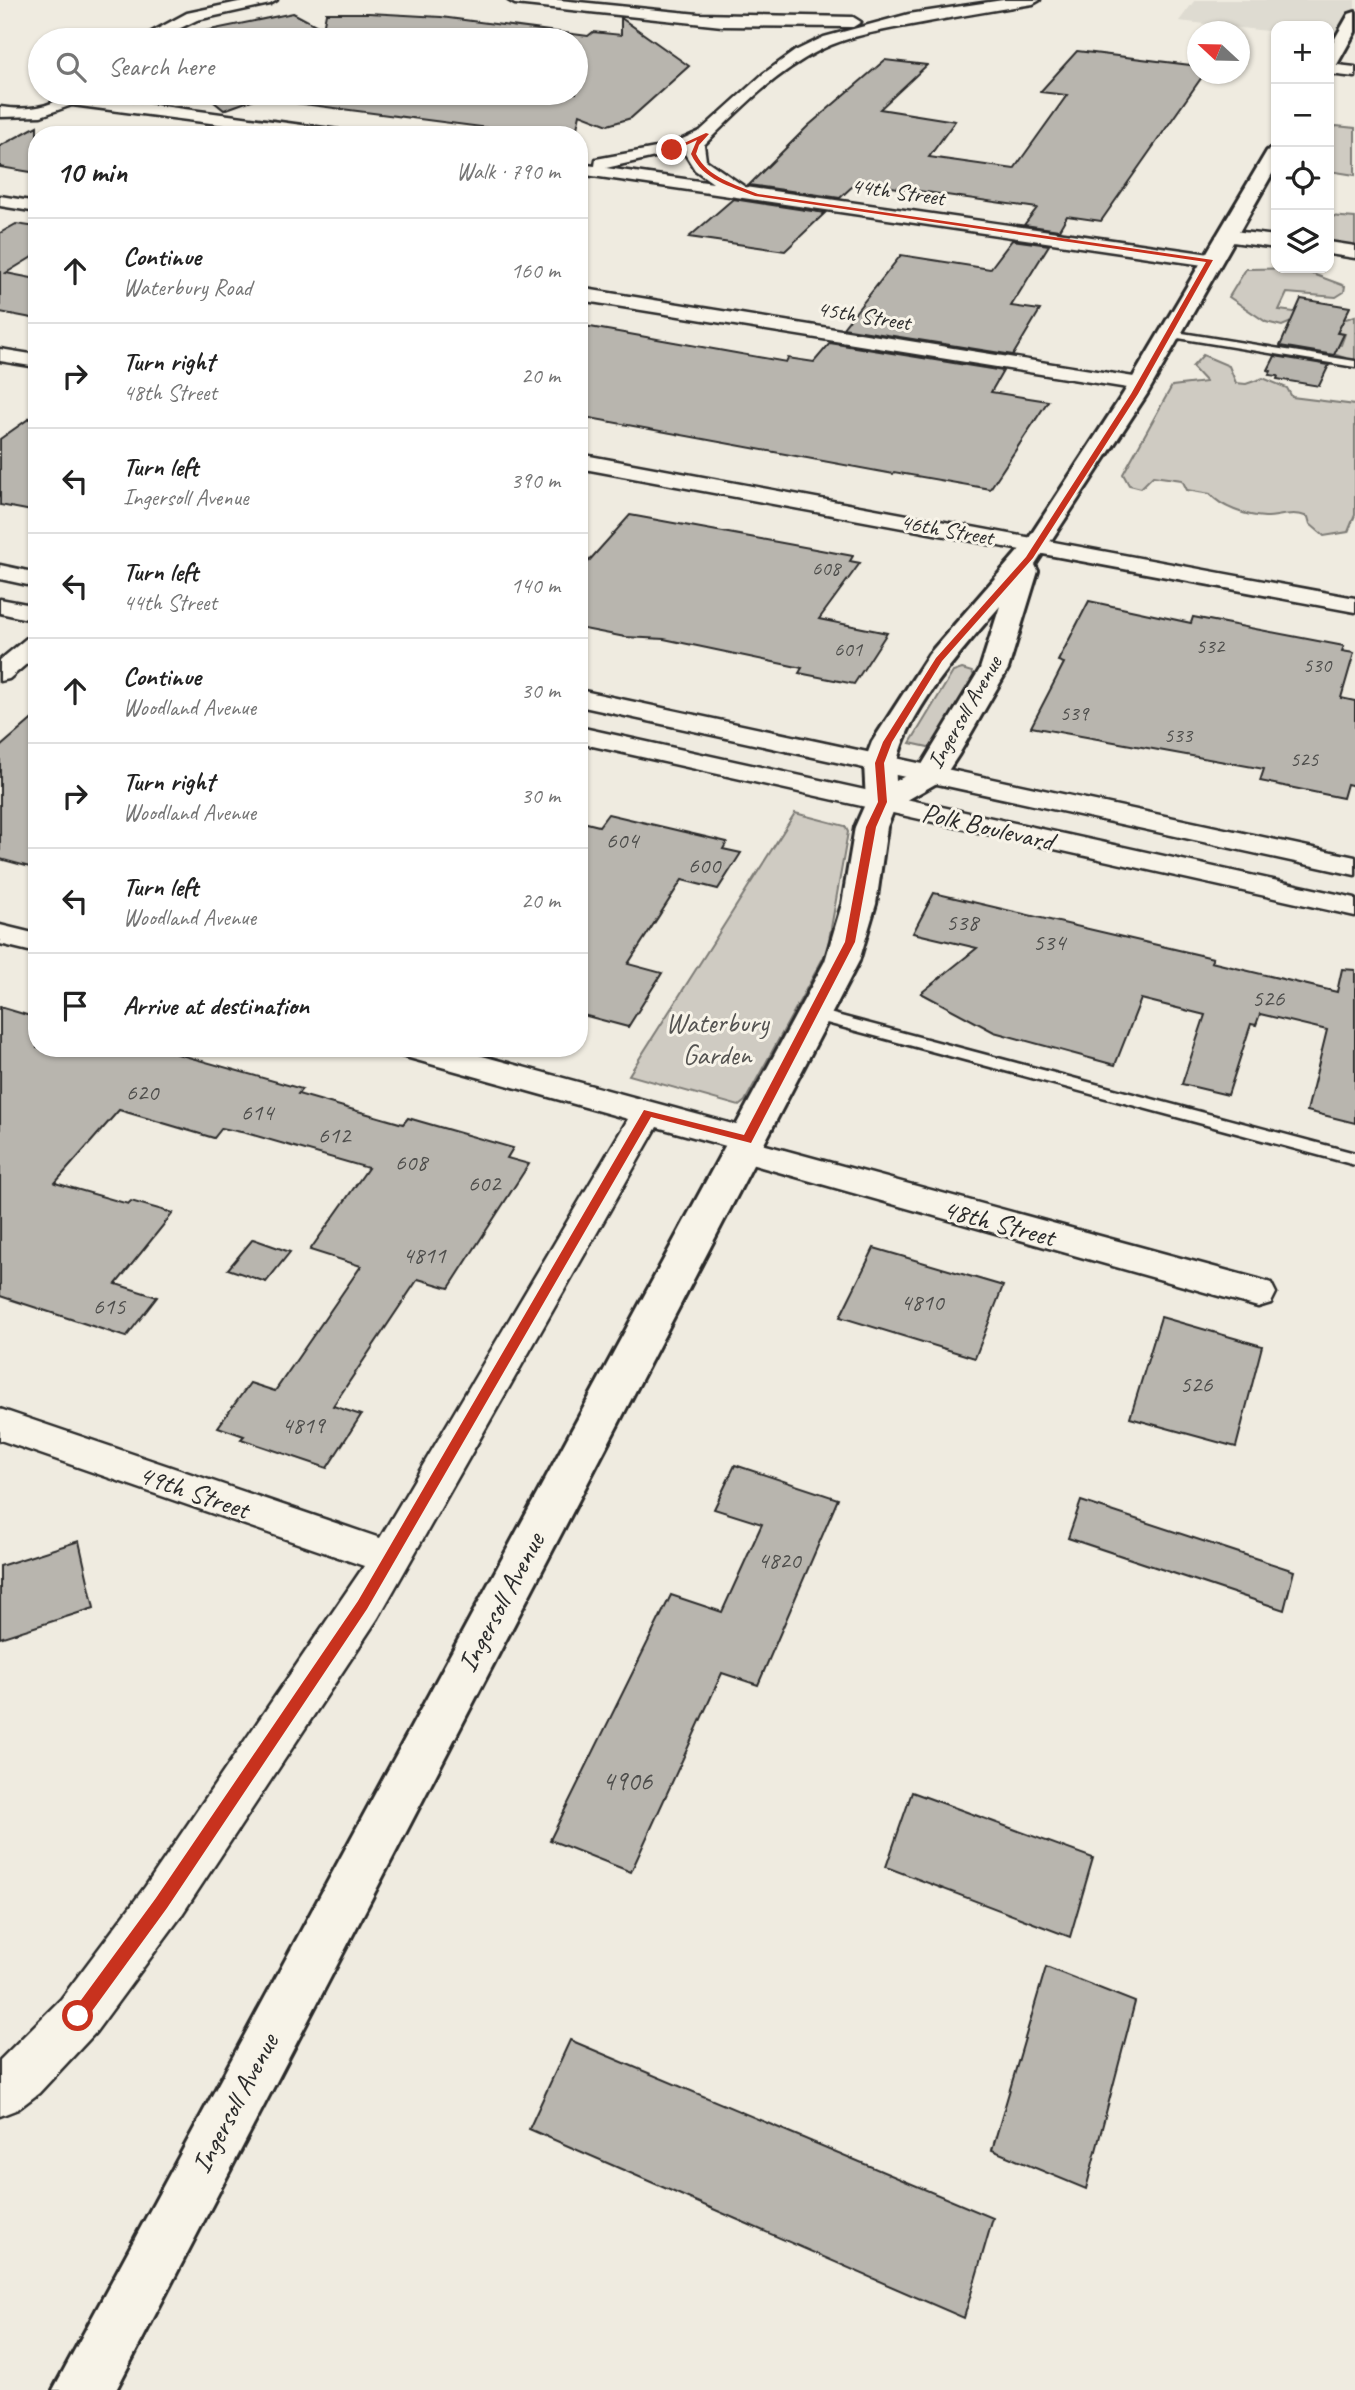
<!DOCTYPE html>
<html lang="en">
<head>
<meta charset="utf-8">
<style>
	body { margin:0; font-family:Caveat,sans-serif; background:#f2f2f2; color:#222 }
	.controls { position:absolute; right:21px; top:21px; display:grid; overflow:hidden; border-radius:14px; box-shadow:0 2px 5px #0004 }
	.controls button { width:63px; height:63px; display:grid; place-items:center; padding:0; border:0; border-bottom:2px solid #e0e0e0; background:#fff; color:#222; font:35px sans-serif }
	.compass { position:absolute; left:1187px; top:21px; width:63px; height:63px; border-radius:50%; background:#fff; box-shadow:0 2px 5px #0004; rotate:292deg }
	.stop { position:absolute; width:21px; height:21px; margin:-16px; border:5px solid #c8321e; border-radius:50%; background:#fff }
	.stop.end { background:#c8321e; border-color:#fff; box-shadow:0 2px 7px #0008 }
	.list { margin:0; padding:0; list-style:none }
	h2 { display:flex; justify-content:space-between; align-items:center; height:91px; margin:0; padding:0 28px; font-size:30px }
	h2 small { font-size:23px; font-weight:400; color:#767676 }
	.list li { display:grid; grid-template-columns:46px 1fr auto; gap:21px; align-items:center; box-sizing:border-box; height:105px; padding:0 28px; border-top:2px solid #e0e0e0 }
	.list b { display:block; font-size:26px; white-space:nowrap }
	.list p { margin:0; font-size:23px; white-space:nowrap; color:#767676 }
	.list em { font-size:23px; font-style:normal; color:#767676 }
	.icon { flex:none; width:38px; height:38px; fill:none; stroke:currentColor; stroke-width:2; stroke-linecap:round; stroke-linejoin:round }
	.map { position:relative; flex:none; width:1355px; height:2390px; overflow:hidden }
	.search { position:absolute; background:#fff; box-shadow:0 2px 5px #0004; left:28px; top:28px; width:560px; height:77px; display:flex; align-items:center; gap:18px; box-sizing:border-box; padding:0 24px; border-radius:38px; color:#767676; font-size:26px }
	.panel { position:absolute; background:#fff; box-shadow:0 2px 5px #0004; left:28px; top:126px; width:560px; height:931px; border-radius:28px }
	.map>svg:first-child { display:block }
	.built { fill:#dedbd1 }
	.green { fill:#cfcbc2; stroke:#7d7b76; stroke-width:2 }
	.building { fill:#b8b5ae; stroke:#2b2b2b; stroke-width:2 }
	.lines { fill:none; stroke-linecap:round; stroke-linejoin:round }
	.service-casing { stroke:#2b2b2b; stroke-width:5 }
	.minor-casing { stroke:#2b2b2b; stroke-width:5 }
	.secondary-casing { stroke:#2b2b2b; stroke-width:6 }
	.service { fill:#f7f3e8; fill-rule:evenodd }
	.minor { fill:#f7f3e8; fill-rule:evenodd }
	.secondary { fill:#f7f3e8; fill-rule:evenodd }
	.route { fill:#c8321e }
	.labels { text-anchor:middle; stroke-width:6; stroke-linejoin:round; paint-order:stroke }
	.far-number-label { font-size:21px; fill:#4e4e4c }
	.far-street-label { font-size:23px; fill:#2b2b2b; stroke:#f7f3e8 }
	.number-label { font-size:24px; fill:#4e4e4c }
	.street-label { font-size:28px; fill:#2b2b2b; stroke:#f7f3e8 }
	.park-label { font-size:28px; fill:#545351; stroke:#f7f3e8 }
	.near-number-label { font-size:28px; fill:#4e4e4c }
</style>
</head>
<body>
<div class="map">
<svg width="1355" height="2390" viewBox="0 0 1355 2390">
	<rect width="100%" height="100%" fill="#efebe0"/>
	<filter id="ink" filterUnits="userSpaceOnUse"><feTurbulence type="fractalNoise" baseFrequency=".0143" numOctaves="2"/><feDisplacementMap in="SourceGraphic" scale="14" xChannelSelector="R" yChannelSelector="G"/><feConvolveMatrix kernelMatrix="1 2 1 2 8 2 1 2 1" color-interpolation-filters="sRGB"/></filter>
	<g filter="url(#ink)">
		<path class="built" d="M1195 0H1355V17L1342 39 1329 38V26H1276V32L1179 21Z"/>
		<g class="green">
			<path d="M1336 126 1355 128V175L1329 171V135Z"/>
			<path d="M1329 216 1355 218V246L1329 243Z"/>
			<path d="M1312 268 1310 273 1345 286 1344 292 1336 297 1287 293 1279 310 1346 319 1355 316V362L1326 351 1320 342 1341 345 1345 334 1291 322 1282 326 1266 322 1229 297 1246 269Z"/>
			<path d="M1203 355 1229 366 1236 383 1246 384 1263 378 1287 388 1292 397 1355 405V515L1348 532 1324 536 1310 524 1308 517C1292 510 1280 517 1265 517 1246 516 1221 507 1210 494L1187 490 1182 480 1153 476 1141 488 1129 485 1123 474 1172 386 1206 382 1192 367Z"/>
			<path d="M962 669 972 672 975 677 933 748 910 743 953 672Z"/>
			<path d="M795 813 845 826 848 832 827 951 745 1101 739 1106 629 1075Z"/>
		</g>
		<g class="building">
			<path d="M293 13 323 29 326 13H369L441 17 588 36 593 32 621 35V18L689 66 631 118 608 125 580 114 576 133H527L257 98 224 110 203 93H576V40H161Z"/>
			<path d="M1077 51 1198 66V74H1204L1101 221 1067 216 1059 230 1024 225 1037 208 857 182 840 198 749 185 808 126 885 60 927 65 880 109 955 121 929 157 1014 169 1067 95 1040 92Z"/>
			<path d="M37 126V173L0 167V146Z"/>
			<path d="M733 199 825 213 785 251 689 237Z"/>
			<path d="M16 224 37 227V254L6 273 37 279V319L0 312V233Z"/>
			<path d="M1012 240 1049 245 1011 306 1040 310 1013 355 843 328 901 255 990 269Z"/>
			<path d="M1301 299 1350 307 1337 333 1344 334 1334 355 1280 346Z"/>
			<path d="M579 325 786 362 788 358 814 362 830 343 1003 371 991 392 1048 401 990 489 894 472 893 474 579 416Z"/>
			<path d="M1275 356 1329 365 1319 386 1277 379 1278 376 1269 375 1271 371 1268 370Z"/>
			<path d="M37 413V512L0 505V439Z"/>
			<path d="M630 515 853 556 850 561 860 563 819 619 887 633 854 684 799 673 802 668 664 639 625 637 579 628V572Z"/>
			<path d="M1089 601 1191 623 1193 617 1344 646 1342 651 1354 653 1341 698 1355 701V786L1347 784 1343 798 1260 781 1264 769 1031 727 1064 663 1058 661Z"/>
			<path d="M37 715V869L0 859V747Z"/>
			<path d="M608 814 727 842 723 849 741 853 718 889 682 880 628 964 662 973 628 1027 579 1014V821L599 826Z"/>
			<path d="M934 893 1213 958 1211 962 1337 992 1342 969 1355 970V1123L1307 1111 1327 1030 1260 1014 1256 1025 1251 1024 1228 1095 1182 1084 1205 1015 1141 999 1115 1065 994 1032 921 993 977 948 913 933Z"/>
			<path d="M0 1007 37 1018V1048H156L302 1089 298 1094 403 1124 408 1118 513 1148 507 1158 529 1164 449 1288 418 1279 333 1406 361 1415 327 1468 241 1439 244 1436 218 1427 250 1383 275 1391 361 1266 310 1250 368 1168 246 1133 222 1128 214 1138 119 1110 55 1183 128 1204 131 1201 173 1213 116 1284 157 1297 126 1337 0 1296Z"/>
			<path d="M253 1239 290 1252 266 1282 228 1269Z"/>
			<path d="M874 1248 1003 1286 975 1358 840 1317Z"/>
			<path d="M1161 1317 1262 1346 1236 1447 1130 1418Z"/>
			<path d="M735 1465 838 1499 758 1685 722 1673 631 1872 550 1840 671 1595 722 1612 762 1524 714 1509Z"/>
			<path d="M1081 1501 1294 1571 1284 1610 1068 1538Z"/>
			<path d="M79 1541 94 1608 0 1638V1566Z"/>
			<path d="M912 1792 1093 1858 1070 1937 886 1867Z"/>
			<path d="M1046 1967 1135 2002 1086 2189 992 2150Z"/>
			<path d="M570 2040 993 2218 964 2318 529 2129Z"/>
		</g>
		<g class="lines">
			<g class="service-casing">
				<g id="service">
					<path d="M1170 331 1355 361V367L1166 336V332Z"/>
					<path d="M814 1009 1355 1153V1165L808 1018 806 1014Z"/>
				</g>
			</g>
			<g class="minor-casing">
				<g id="minor">
					<path d="M248 0H277L270 4 197 20 156 40H137L187 13Z"/>
					<path d="M508 0H559L698 14 853 17 861 22 853 27 722 26 515 4Z"/>
					<path d="M1003 0H1040L1033 4C994 10 955 17 917 24 884 30 850 35 820 50 775 73 739 110 704 145L706 160 745 187 1210 254 1220 260 1217 264 1210 266 579 174V164L595 166 596 159 667 146 700 131 763 74 795 51 824 37 909 14ZM686 150 685 154 695 170 713 183 606 168Z"/>
					<path d="M1329 64 1355 67V77L1329 74Z"/>
					<path d="M66 93 339 130 347 135H302L72 105 41 116 0 117V107C21 110 51 110 66 93Z"/>
					<path d="M0 196 37 202V212L0 206Z"/>
					<path d="M1225 230 1276 236V248L1218 240 1216 236Z"/>
					<path d="M1329 242 1355 246V258L1329 254Z"/>
					<path d="M579 288 1140 378 1151 384 1140 390 579 300Z"/>
					<path d="M0 349 37 355V367L0 361Z"/>
					<path d="M579 454 1355 598V612L579 468Z"/>
					<path d="M0 565 37 573V587L0 579Z"/>
					<path d="M0 599 37 606V621L0 613Z"/>
					<path d="M37 634V655L9 679 0 681V660L28 637Z"/>
					<path d="M579 690 1355 857V875L579 706Z"/>
					<path d="M579 727 1355 898V916L579 743Z"/>
					<path d="M0 925 37 934V953L0 944Z"/>
					<path d="M397 1048H453L747 1128 759 1132 764 1140 762 1144 1258 1279 1271 1283 1276 1293 1271 1303 1258 1307 729 1158 724 1150 726 1146 657 1127 378 1618 179 1919 95 2033 39 2093 18 2109 0 2116V2060L61 1999 145 1887 364 1566 0 1440V1409L380 1538 628 1119 402 1056Z"/>
				</g>
			</g>
			<g class="secondary-casing">
				<g id="secondary">
					<path d="M1355 12V32L1335 68 1329 69V49L1349 14Z"/>
					<path d="M1276 145V167L1147 394 1035 565 1038 571 1008 669 959 754 942 780 895 807 887 827 876 904 859 961 116 2390H53L825 961 842 904 855 827 866 802 864 763 872 742 929 654 1027 541 1123 394 1267 151ZM1000 606 980 669 920 768 896 781C891 728 966 646 1000 606Z"/>
				</g>
			</g>
			<use href="#service" class="service"/>
			<use href="#minor" class="minor"/>
			<use href="#secondary" class="secondary"/>
		</g>
	</g>
	<path class="route" d="M706 133 709 134 699 145 696 154C708 178 735 184 758 194L1213 260 1138 394 1033 558 942 661 892 742 884 763 887 802 876 827 855 942 751 1143 651 1117 367 1609 167 1908 84 2022 78 2024 70 2016 73 2011 156 1898 358 1601 644 1110 744 1135 845 942 866 827 878 802 875 763 883 742 936 658 1026 557 1131 394 1206 262 755 196C730 186 703 180 691 154L697 140 674 151 669 150Z"/>
	<g class="labels">
		<g class="far-number-label">
			<text x="826" y="575">608</text>
			<text x="1210" y="653">532</text>
			<text x="848" y="656">601</text>
			<text x="1317" y="672">530</text>
			<text x="1074" y="720">539</text>
			<text x="1178" y="742">533</text>
			<text x="1304" y="766">525</text>
		</g>
		<g class="far-street-label">
			<text transform="translate(898 191) rotate(8)" y="8">44th Street</text>
			<text transform="translate(864 315) rotate(9)" y="8">45th Street</text>
			<text transform="translate(947 529) rotate(10)" y="8">46th Street</text>
			<text transform="translate(964 712) rotate(-60)" y="8">Ingersoll Avenue</text>
		</g>
		<g class="number-label">
			<text x="622" y="848">604</text>
			<text x="704" y="873">600</text>
			<text x="962" y="930">538</text>
			<text x="1049" y="950">534</text>
			<text x="1268" y="1006">526</text>
			<text x="142" y="1100">620</text>
			<text x="257" y="1120">614</text>
			<text x="334" y="1143">612</text>
			<text x="411" y="1170">608</text>
			<text x="484" y="1191">602</text>
			<text x="424" y="1263">4811</text>
			<text x="922" y="1310">4810</text>
			<text x="109" y="1314">615</text>
			<text x="1196" y="1392">526</text>
			<text x="303" y="1433">4819</text>
			<text x="779" y="1568">4820</text>
		</g>
		<g class="street-label">
			<text transform="translate(988 826) rotate(13)" y="10">Polk Boulevard</text>
			<text transform="translate(999 1222) rotate(15)" y="10">48th Street</text>
			<text transform="translate(194 1491) rotate(19)" y="10">49th Street</text>
			<text transform="translate(500 1602) rotate(-62)" y="10">Ingersoll Avenue</text>
			<text transform="translate(234 2103) rotate(-62)" y="10">Ingersoll Avenue</text>
		</g>
		<g class="park-label">
			<text x="717" y="1032">Waterbury<tspan x="717" dy="32">Garden</tspan></text>
		</g>
		<g class="near-number-label">
			<text x="627" y="1790">4906</text>
		</g>
	</g>
</svg>
<div class="controls">
<button>+</button>
<button>−</button>
<button><svg class="icon" aria-label="locate" viewBox="0 0 24 24"><circle cx="12" cy="12" r="6"/><path d="M12 2v4M12 18v4M2 12h4M18 12h4"/></svg></button>
<button><svg class="icon" aria-label="layers" viewBox="0 0 24 24"><path d="M12 4l9 5-9 5-9-5zM3 14l9 5 9-5"/></svg></button>
</div>
<svg class="compass" viewBox="-18 -18 36 36"><path d="M0-13l5 13h-10z" fill="#e53935"/><path d="M0 13l5-13h-10z" fill="#767676"/></svg>
<div class="stop" style="left:78px;top:2016px"></div>
<div class="stop end" style="left:672px;top:150px"></div>
<div class="search"><svg class="icon" aria-label="search" viewBox="0 0 24 24"><circle cx="10" cy="10" r="6"/><path d="M15 15l6 6"/></svg>Search here</div>
<section class="panel">
<h2>10 min<small>Walk · 790 m</small></h2>
<ul class="list">
<li><svg class="icon" aria-label="ahead" viewBox="0 0 24 24"><path d="M12 20V5M6 11l6-6 6 6"/></svg><div><b>Continue</b><p>Waterbury Road</p></div><em>160 m</em></li>
<li><svg class="icon" aria-label="right" viewBox="0 0 24 24"><path d="M7 20v-9h11M14 6l5 5-5 5"/></svg><div><b>Turn right</b><p>48th Street</p></div><em>20 m</em></li>
<li><svg class="icon" aria-label="left" viewBox="0 0 24 24"><path d="M17 20v-9H6M10 6l-5 5 5 5"/></svg><div><b>Turn left</b><p>Ingersoll Avenue</p></div><em>390 m</em></li>
<li><svg class="icon" aria-label="left" viewBox="0 0 24 24"><path d="M17 20v-9H6M10 6l-5 5 5 5"/></svg><div><b>Turn left</b><p>44th Street</p></div><em>140 m</em></li>
<li><svg class="icon" aria-label="ahead" viewBox="0 0 24 24"><path d="M12 20V5M6 11l6-6 6 6"/></svg><div><b>Continue</b><p>Woodland Avenue</p></div><em>30 m</em></li>
<li><svg class="icon" aria-label="right" viewBox="0 0 24 24"><path d="M7 20v-9h11M14 6l5 5-5 5"/></svg><div><b>Turn right</b><p>Woodland Avenue</p></div><em>30 m</em></li>
<li><svg class="icon" aria-label="left" viewBox="0 0 24 24"><path d="M17 20v-9H6M10 6l-5 5 5 5"/></svg><div><b>Turn left</b><p>Woodland Avenue</p></div><em>20 m</em></li>
<li><svg class="icon" aria-label="arrive" viewBox="0 0 24 24"><path d="M6 21V4h12l-3 4 3 4H6"/></svg><div><b>Arrive at destination</b></div></li>
</ul>
</section>
</div>
</body>
</html>
